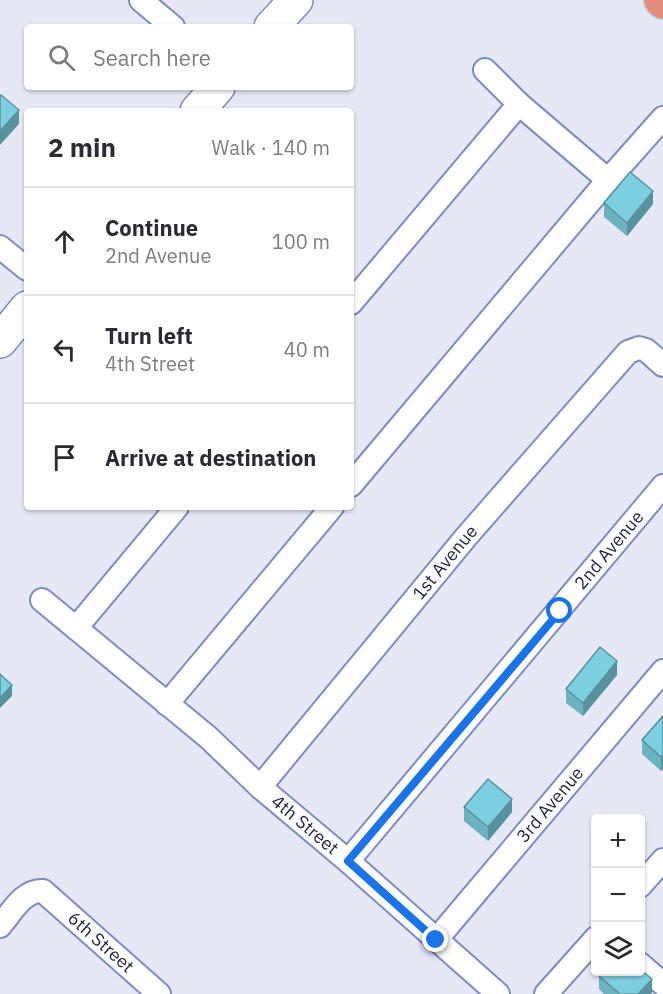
<!DOCTYPE html>
<html lang="en">
<head>
<meta charset="utf-8">
<style>
	body { margin:0; font-family:"IBM Plex Sans",sans-serif; background:#f7f7f7; color:#2b2b33 }
	.controls { position:absolute; right:18px; bottom:18px; display:grid; overflow:hidden; border-radius:6px; box-shadow:0 2px 4px #0004 }
	.controls button { width:54px; height:54px; display:grid; place-items:center; padding:0; border:0; border-bottom:2px solid #e1e1e2; background:#fff; color:#2b2b33; font:30px sans-serif }
	.stop { position:absolute; width:18px; height:18px; margin:-14px; border:4px solid #1a73e8; border-radius:50%; background:#fff }
	.stop.end { background:#1a73e8; border-color:#fff; box-shadow:0 2px 6px #0008 }
	.list { margin:0; padding:0; list-style:none }
	h2 { display:flex; justify-content:space-between; align-items:center; height:78px; margin:0; padding:0 24px; font-size:26px }
	h2 small { font-size:20px; font-weight:400; color:#7c7c81 }
	.list li { display:grid; grid-template-columns:39px 1fr auto; gap:18px; align-items:center; box-sizing:border-box; height:108px; padding:0 24px; border-top:2px solid #e1e1e2 }
	.list b { display:block; font-size:22px; white-space:nowrap }
	.list p { margin:0; font-size:20px; white-space:nowrap; color:#7c7c81 }
	.list em { font-size:20px; font-style:normal; color:#7c7c81 }
	.icon { flex:none; width:33px; height:33px; fill:none; stroke:currentColor; stroke-width:2; stroke-linecap:round; stroke-linejoin:round }
	.map { position:relative; flex:none; width:663px; height:994px; overflow:hidden }
	.search { position:absolute; background:#fff; box-shadow:0 2px 4px #0004; left:24px; top:24px; width:330px; height:66px; display:flex; align-items:center; gap:15px; box-sizing:border-box; padding:0 21px; border-radius:6px; color:#7c7c81; font-size:22px }
	.panel { position:absolute; background:#fff; box-shadow:0 2px 4px #0004; left:24px; top:108px; width:330px; height:402px; border-radius:6px }
	.map>svg:first-child { display:block }
	.lines { fill:none; stroke-linecap:round; stroke-linejoin:round }
	.minor-casing { stroke:#7d8bc2; stroke-width:26 }
	.secondary-casing { stroke:#7d8bc2; stroke-width:36 }
	.trunk-casing { stroke:#c4c6cc; stroke-width:36 }
	.minor { stroke:#fff; stroke-width:22 }
	.secondary { stroke:#fff; stroke-width:33 }
	.trunk { stroke:#e38e7c; stroke-width:33 }
	.wall { fill:#6cb3c2 }
	.shaded-wall { fill:#58929e }
	.building { fill:#7dd0e1; stroke:#58929e; stroke-width:1.5 }
	.route { stroke:#1a73e8; stroke-width:8 }
	.labels { text-anchor:middle; stroke-width:5; stroke-linejoin:round; paint-order:stroke }
	.street-label { font-size:18px; fill:#1e2339; stroke:#fff }
</style>
</head>
<body>
<div class="map">
<svg width="663" height="994" viewBox="0 0 663 994">
	<rect width="100%" height="100%" fill="#e6e9f5"/>
	<g class="lines">
		<g class="minor-casing">
			<g id="minor">
				<path d="M141 0 173 27"/>
				<path d="M519 104 608 180"/>
				<path d="M0 247 27 269"/>
				<path d="M351 303 519 104 485 70"/>
				<path d="M351 485 608 180 663 118"/>
				<path id="s1" d="M42 600 209 738 260 787 348 861 498 994"/>
				<path d="M76 628 177 507"/>
				<path d="M167 704 332 507"/>
				<path id="s2" d="M260 787 466 537 628 352 639 348 646 350 663 365"/>
				<path id="s3" d="M348 861 663 486"/>
				<path d="M640 886 663 860"/>
				<path id="s4" d="M0 926C11 913 24 889 43 891L159 994"/>
				<path id="s5" d="M436 940 663 671"/>
				<path d="M640 964 663 984"/>
				<path d="M546 994 596 938"/>
			</g>
		</g>
		<g class="secondary-casing">
			<g id="secondary">
				<path d="M271 27 296 0"/>
				<path d="M197 111 218 87"/>
				<path d="M0 341 27 308"/>
			</g>
		</g>
		<g class="trunk-casing">
			<path id="trunk" d="M661 0 663 2"/>
		</g>
		<use href="#minor" class="minor"/>
		<use href="#secondary" class="secondary"/>
		<use href="#trunk" class="trunk"/>
	</g>
	<g class="wall">
		<path d="M604 203 653 204 627 236 604 217Z"/>
		<path d="M617 675 583 716 566 703V689Z"/>
		<path d="M663 716V769L661 771 642 754V740Z"/>
		<path d="M464 807 512 812 488 841 464 821Z"/>
		<path d="M599 976 652 992 651 994H604L599 989Z"/>
	</g>
	<g class="shaded-wall">
		<path d="M19 110V124L0 145V131Z"/>
		<path d="M653 191V204L627 236V223Z"/>
		<path d="M617 661V675L583 716V703Z"/>
		<path d="M12 685V696L0 708V698Z"/>
		<path d="M663 755V769L661 771V757Z"/>
		<path d="M512 799V812L488 841V827Z"/>
		<path d="M652 979V992L651 994H638Z"/>
	</g>
	<g class="building">
		<path d="M1 95 19 110 0 131V96Z"/>
		<path d="M630 172 653 191 627 223 604 203Z"/>
		<path d="M600 647 617 661 583 703 566 689Z"/>
		<path d="M0 674 12 685 0 698Z"/>
		<path d="M663 716V755L661 757 642 740Z"/>
		<path d="M488 779 512 799 488 827 464 807Z"/>
		<path d="M640 969 652 979 638 994H620L599 976 603 972H640Z"/>
	</g>
	<g class="lines">
		<path class="route" d="M436 940 348 861 560 611"/>
	</g>
	<g class="labels">
		<g class="street-label">
			<text dy="6" stroke="none"><textPath href="#s3" startOffset="406">2nd Avenue</textPath></text>
			<text dy="6" stroke="none"><textPath href="#s2" startOffset="291">1st Avenue</textPath></text>
			<text dy="6" stroke="none"><textPath href="#s5" startOffset="177">3rd Avenue</textPath></text>
			<text dy="6" stroke="none"><textPath href="#s1" startOffset="346">4th Street</textPath></text>
			<text dy="6" stroke="none"><textPath href="#s4" startOffset="135">6th Street</textPath></text>
		</g>
	</g>
</svg>
<div class="controls">
<button>+</button>
<button>−</button>
<button><svg class="icon" aria-label="layers" viewBox="0 0 24 24"><path d="M12 4l9 5-9 5-9-5zM3 14l9 5 9-5"/></svg></button>
</div>
<div class="stop" style="left:560px;top:611px"></div>
<div class="stop end" style="left:436px;top:940px"></div>
<div class="search"><svg class="icon" aria-label="search" viewBox="0 0 24 24"><circle cx="10" cy="10" r="6"/><path d="M15 15l6 6"/></svg>Search here</div>
<section class="panel">
<h2>2 min<small>Walk · 140 m</small></h2>
<ul class="list">
<li><svg class="icon" aria-label="ahead" viewBox="0 0 24 24"><path d="M12 20V5M6 11l6-6 6 6"/></svg><div><b>Continue</b><p>2nd Avenue</p></div><em>100 m</em></li>
<li><svg class="icon" aria-label="left" viewBox="0 0 24 24"><path d="M17 20v-9H6M10 6l-5 5 5 5"/></svg><div><b>Turn left</b><p>4th Street</p></div><em>40 m</em></li>
<li><svg class="icon" aria-label="arrive" viewBox="0 0 24 24"><path d="M6 21V4h12l-3 4 3 4H6"/></svg><div><b>Arrive at destination</b></div></li>
</ul>
</section>
</div>
</body>
</html>
